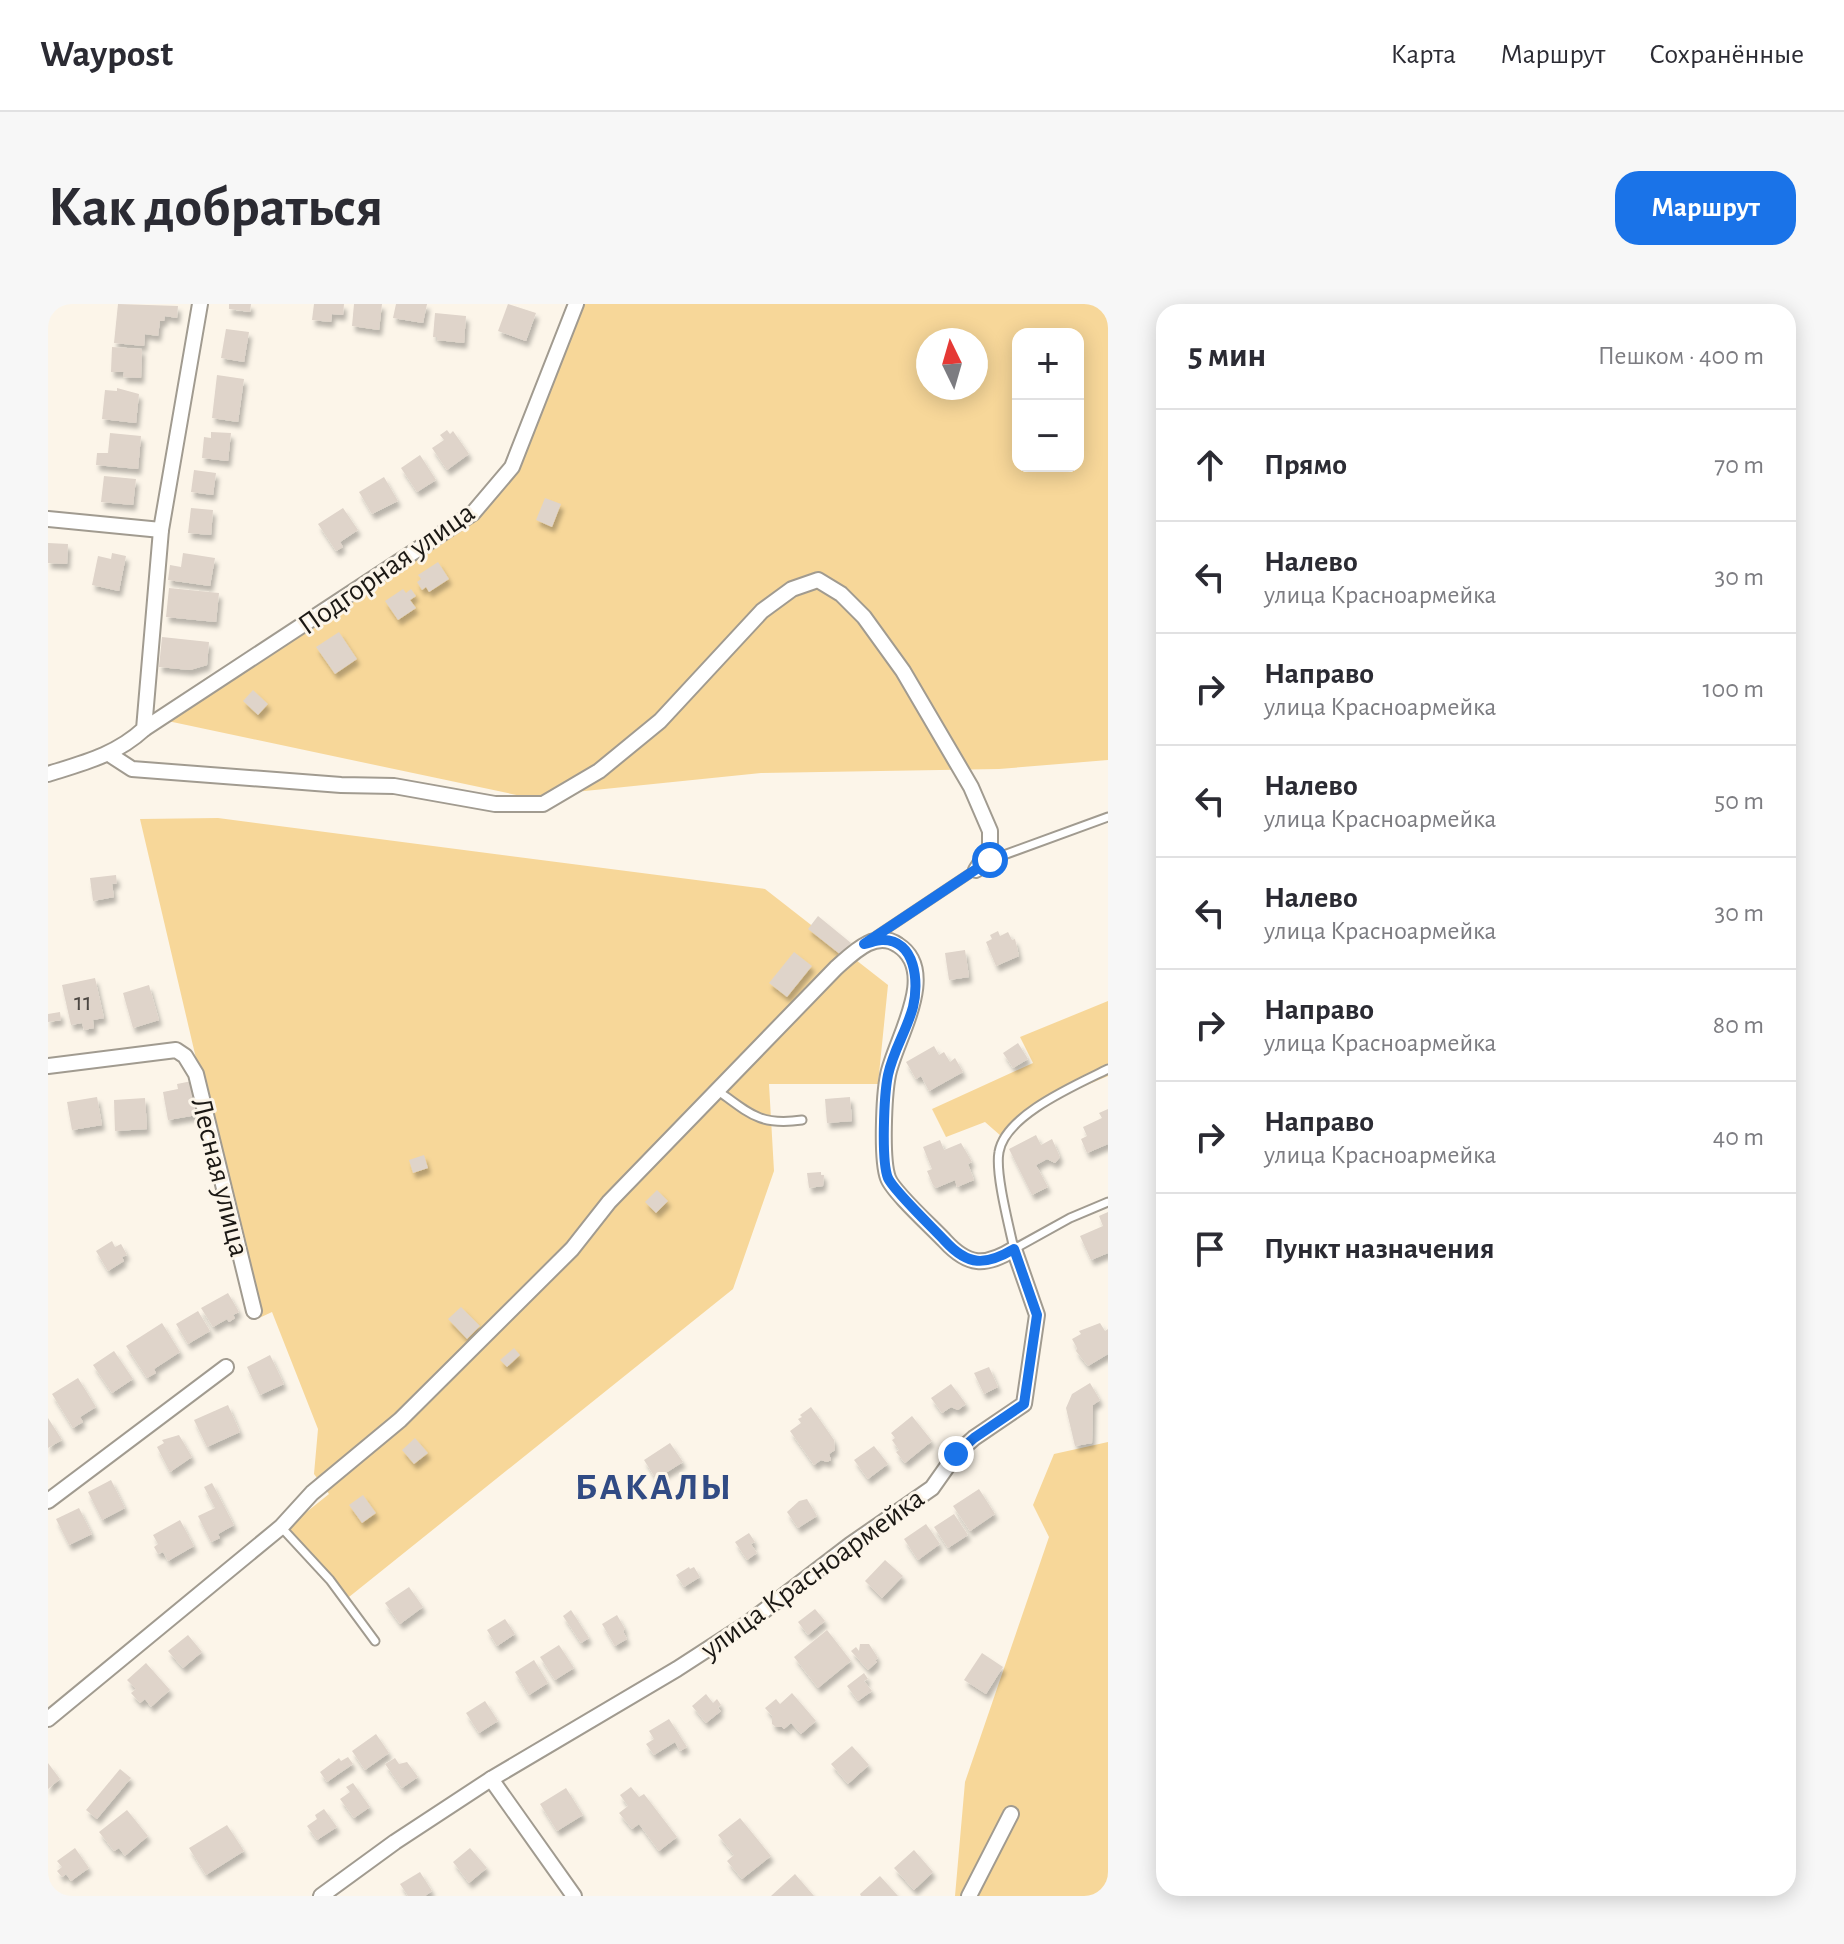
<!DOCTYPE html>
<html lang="ru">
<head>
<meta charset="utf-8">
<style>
	body { margin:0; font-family:"Alegreya Sans",sans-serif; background:#f7f7f7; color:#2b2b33 }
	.controls { position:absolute; right:24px; top:24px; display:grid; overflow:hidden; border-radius:16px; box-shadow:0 4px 20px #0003 }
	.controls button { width:72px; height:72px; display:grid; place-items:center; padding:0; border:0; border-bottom:2px solid #e1e1e2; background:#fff; color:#2b2b33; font:40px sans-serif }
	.compass { position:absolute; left:868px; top:24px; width:72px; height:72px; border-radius:50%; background:#fff; box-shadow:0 4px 20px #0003; rotate:355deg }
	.stop { position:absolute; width:24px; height:24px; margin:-18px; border:6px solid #1a73e8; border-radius:50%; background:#fff }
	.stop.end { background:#1a73e8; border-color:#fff; box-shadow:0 2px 8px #0008 }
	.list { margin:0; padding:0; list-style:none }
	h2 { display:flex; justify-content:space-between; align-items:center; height:104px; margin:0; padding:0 32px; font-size:34px }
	h2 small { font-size:26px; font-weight:400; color:#7c7c81 }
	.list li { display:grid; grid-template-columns:52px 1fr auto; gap:24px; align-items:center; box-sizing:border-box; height:112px; padding:0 32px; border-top:2px solid #e1e1e2 }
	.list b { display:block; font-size:30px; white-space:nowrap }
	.list p { margin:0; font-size:26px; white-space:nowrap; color:#7c7c81 }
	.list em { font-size:26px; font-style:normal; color:#7c7c81 }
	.icon { flex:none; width:44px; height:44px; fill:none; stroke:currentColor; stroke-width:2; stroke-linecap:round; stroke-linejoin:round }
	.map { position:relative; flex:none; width:1060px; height:1592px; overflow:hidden; border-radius:24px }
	header { display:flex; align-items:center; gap:48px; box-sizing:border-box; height:112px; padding:0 40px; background:#fff; border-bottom:2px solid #e1e1e2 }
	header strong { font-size:38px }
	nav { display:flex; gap:44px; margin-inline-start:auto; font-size:28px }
	.intro { display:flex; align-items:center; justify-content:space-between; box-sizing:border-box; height:192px; padding:0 48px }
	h1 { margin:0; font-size:56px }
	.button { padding:20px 36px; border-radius:24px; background:#1a73e8; color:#fff; font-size:28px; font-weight:700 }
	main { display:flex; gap:48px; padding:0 48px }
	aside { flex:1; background:#fff; border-radius:24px; box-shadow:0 4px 20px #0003 }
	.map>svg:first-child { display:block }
	.green { fill:#f7d799; fill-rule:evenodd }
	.building { fill:#dfd4ca; filter:url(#shadow) }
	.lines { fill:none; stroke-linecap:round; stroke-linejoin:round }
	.lane-casing { stroke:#a19b90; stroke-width:11 }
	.street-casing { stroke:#a19b90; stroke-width:18 }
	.lane { stroke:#fff; stroke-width:7 }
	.street { stroke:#fff; stroke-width:14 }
	.route { stroke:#1a73e8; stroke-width:10 }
	.labels { text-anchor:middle; stroke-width:6; stroke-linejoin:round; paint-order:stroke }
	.number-label { font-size:26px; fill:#4c4742 }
	.street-label { font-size:30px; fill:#1b1814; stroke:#fcf5e9 }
	.district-label { font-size:38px; font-weight:bold; letter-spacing:2px; fill:#314b84; stroke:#fcf5e9 }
</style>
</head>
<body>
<header>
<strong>Waypost</strong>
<nav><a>Карта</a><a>Маршрут</a><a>Сохранённые</a></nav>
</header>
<div class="intro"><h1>Как добраться</h1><a class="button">Маршрут</a></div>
<main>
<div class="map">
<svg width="1060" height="1592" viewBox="0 0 1060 1592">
	<defs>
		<filter id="shadow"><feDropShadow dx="3" dy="5.5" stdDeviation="2" flood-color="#0004"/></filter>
	</defs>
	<rect width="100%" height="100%" fill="#fcf5e9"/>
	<g class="green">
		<path d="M529 0H1060V456L951 465 713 469 478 493 115 416 426 209 464 163ZM970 30H1030V162H970ZM880 36H928V84H880Z"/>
		<path d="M170 514 717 585 840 681 830 780H721L726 867 685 985 301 1293 240 1223 281 1190 266 1170 270 1125 224 1008 209 1015 92 515Z"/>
		<path d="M1060 697V772L992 801 953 832 937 818 898 833 884 805 985 759 972 733Z"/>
		<path d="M1060 1138V1592H907L917 1478 1001 1233 985 1201 1006 1150Z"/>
	</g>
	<g class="building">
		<path d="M70 0 130 2 129 14 117 12 116 17H112L110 32 97 30 96 42 66 39Z"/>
		<path d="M181 0H203L202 8 181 5Z"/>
		<path d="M266 0H296L295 11 284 10 283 18 264 16Z"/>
		<path d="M306 0H334L331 26 304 22Z"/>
		<path d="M348 0H379L375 19 345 14Z"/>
		<path d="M460 0 488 9 478 37 450 27Z"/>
		<path d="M387 9 418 12 416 39 389 36V33H385Z"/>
		<path d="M178 25 201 28 196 58 173 54Z"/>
		<path d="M64 43 94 45 93 74 75 73 76 68H63Z"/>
		<path d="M169 71 196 75 190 118 164 114Z"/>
		<path d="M69 84 91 90 88 119 54 115 57 86 69 87Z"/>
		<path d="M399 126 402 130 405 127 421 150 399 166 384 144 396 136 392 131Z"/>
		<path d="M163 128 183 129 180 157 154 154 156 133 163 134Z"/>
		<path d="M62 129 93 132 90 165 48 161 49 149H60Z"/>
		<path d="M372 151 388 176 369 188 353 164Z"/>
		<path d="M146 166 168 169 165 191 143 188Z"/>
		<path d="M56 172 88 175 85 201 53 198Z"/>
		<path d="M336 173 350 197 324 210 311 188Z"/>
		<path d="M497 194 513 200 504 223 488 216Z"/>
		<path d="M143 204 165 206 163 231 140 229Z"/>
		<path d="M295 204 310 226 292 238 295 243 288 247 270 220Z"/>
		<path d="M0 239 20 240 19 260 0 259Z"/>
		<path d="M64 249 78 252 71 287 44 281 50 252 63 255Z"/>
		<path d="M135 249 167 254 162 282 120 276 122 261 133 263Z"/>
		<path d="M390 258 401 275 381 288 378 283 374 286 369 278 373 275 370 271Z"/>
		<path d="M121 284 171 289 168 318 118 313Z"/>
		<path d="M355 285 358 289 363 285 368 292 362 296 368 304 350 316 337 297Z"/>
		<path d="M291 328 309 355 287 370 268 343Z"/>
		<path d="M114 333 161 338 159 361 142 366 111 363Z"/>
		<path d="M205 386 220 400 210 411 195 397Z"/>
		<path d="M68 571 69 579 64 580 66 593 45 597 42 574Z"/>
		<path d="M770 612 803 639 793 651 760 625Z"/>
		<path d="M950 627 952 632 960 628 964 636 967 635 971 652 948 662 938 638 944 635 942 631Z"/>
		<path d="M917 646 921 673 901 676 897 649Z"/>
		<path d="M746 648 764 662 739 693 721 679Z"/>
		<path d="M47 674 56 714 45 716 46 724 36 726 34 719 23 721 14 681Z"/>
		<path d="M101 681 111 716 85 724 75 689Z"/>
		<path d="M12 708 13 716 0 718V710Z"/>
		<path d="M970 739 980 755 965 764 955 749Z"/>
		<path d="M886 742 891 751 896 748 902 758 907 754 915 768 881 787 873 772 868 775 858 758Z"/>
		<path d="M144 777 149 811 120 816 115 788 130 785 129 780Z"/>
		<path d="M49 793 54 821 24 826 19 798Z"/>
		<path d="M802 793 804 817 779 819 777 795Z"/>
		<path d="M97 794 99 825 67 827 66 796Z"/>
		<path d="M1060 805V840L1039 849 1033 835 1039 832 1035 823 1054 814 1051 809Z"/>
		<path d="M988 831 993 841 1004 835 1012 853 1007 859 999 855 988 861 1000 883 984 891 961 845Z"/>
		<path d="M892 836 896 846 913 839 924 858 920 860 926 876 909 883 907 876 888 884 885 881 879 867 884 865 875 843Z"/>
		<path d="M376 851 380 864 365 869 361 856Z"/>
		<path d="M773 868V871H776L775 882 761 884 759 869Z"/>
		<path d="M609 886 620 897 608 909 597 898Z"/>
		<path d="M1060 908V949L1043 956 1032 932 1055 922 1051 912Z"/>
		<path d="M64 937 67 943 73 940 79 951 74 953 76 957 60 967 48 947Z"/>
		<path d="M180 989 191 1008 185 1011 187 1014 181 1018 179 1015 165 1023 153 1004Z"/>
		<path d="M413 1003 432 1022 419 1035 400 1015Z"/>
		<path d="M150 1007 162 1027 140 1040 128 1020Z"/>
		<path d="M114 1019 132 1048 106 1065 108 1069 99 1074 78 1042Z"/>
		<path d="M1052 1019 1057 1027 1060 1025V1050L1040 1062 1028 1047 1029 1044 1024 1035 1033 1030 1031 1027Z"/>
		<path d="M466 1044 472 1051 459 1063 452 1056Z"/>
		<path d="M66 1047 85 1075 64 1089 45 1061Z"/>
		<path d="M222 1051 236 1080 212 1091 199 1063Z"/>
		<path d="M941 1063 950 1083 936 1090 926 1069Z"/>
		<path d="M30 1074 48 1103 32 1113 35 1118 25 1124 4 1090Z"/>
		<path d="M1042 1079 1052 1096 1045 1101 1044 1139 1027 1142 1018 1104 1024 1090Z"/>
		<path d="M903 1080 918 1100 910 1106 903 1103 894 1109 883 1094Z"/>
		<path d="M180 1101 192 1128 159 1143 146 1116Z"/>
		<path d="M763 1103 786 1136 787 1146 781 1150 783 1156 779 1158 773 1156 766 1161 742 1127 753 1119 750 1115 754 1113 752 1111Z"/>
		<path d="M864 1112 884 1137 857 1159 848 1148 851 1146 844 1136 847 1134 843 1129Z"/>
		<path d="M0 1114 14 1136 0 1144Z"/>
		<path d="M131 1131 144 1153 122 1168 109 1143 116 1139 114 1136Z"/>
		<path d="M367 1134 380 1149 366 1160 354 1146Z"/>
		<path d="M622 1139 635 1158 608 1175 596 1156Z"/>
		<path d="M826 1142 840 1160 820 1175 806 1156Z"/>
		<path d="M63 1176 77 1204 54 1216 40 1188Z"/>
		<path d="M164 1179 186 1221 170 1230 172 1234 163 1238 150 1212 167 1204 156 1183Z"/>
		<path d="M931 1185 947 1210 922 1227 905 1202Z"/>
		<path d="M315 1191 328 1209 314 1219 301 1201Z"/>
		<path d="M759 1195 769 1212 750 1224 739 1208 751 1197Z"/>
		<path d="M31 1204 44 1230 21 1241 8 1215Z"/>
		<path d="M906 1210 920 1231 900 1244 886 1223Z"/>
		<path d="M132 1216 146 1242 120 1257 115 1248 110 1250 106 1243 110 1240 105 1231Z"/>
		<path d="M878 1220 892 1240 870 1256 856 1235Z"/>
		<path d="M701 1229 707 1238 703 1240 709 1249 699 1256 687 1238Z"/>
		<path d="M837 1256 855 1272 834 1294 817 1277Z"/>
		<path d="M641 1263 642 1265 646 1263 652 1273 636 1283 628 1271Z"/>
		<path d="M361 1283 375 1303 352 1320 337 1299Z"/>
		<path d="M767 1305 777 1317 760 1331 750 1318Z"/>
		<path d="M523 1306 541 1334 533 1339 515 1312Z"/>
		<path d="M569 1311 577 1325 575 1327 579 1335 567 1342 554 1320Z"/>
		<path d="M457 1315 467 1330 449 1342 439 1326Z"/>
		<path d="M779 1326 803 1357 770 1384 746 1353Z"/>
		<path d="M140 1331 154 1348 135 1364 120 1347Z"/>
		<path d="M812 1340H821L830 1354 827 1356 829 1358 820 1366 803 1347 808 1343 811 1347Z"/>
		<path d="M511 1341 526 1364 507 1376 492 1353Z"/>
		<path d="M934 1349 955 1363 938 1390 916 1376Z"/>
		<path d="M486 1356 500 1379 481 1391 467 1368Z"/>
		<path d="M98 1359 122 1386 103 1403 97 1395 92 1399 83 1389 88 1385 79 1376Z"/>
		<path d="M816 1369 820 1375 816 1377 824 1387 810 1397 799 1382Z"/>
		<path d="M744 1389 768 1417 753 1430 743 1419 736 1425 734 1423H728L724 1420V1412L717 1404 728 1395 732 1400Z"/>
		<path d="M658 1390 665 1399 669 1395 673 1401 670 1404 673 1407 658 1419 644 1402Z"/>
		<path d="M437 1397 450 1417 431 1429 418 1409Z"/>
		<path d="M621 1415 639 1443 632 1447 627 1438 606 1451 598 1440 606 1435 601 1427Z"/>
		<path d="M328 1430 341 1449 317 1466 304 1447Z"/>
		<path d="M804 1442 821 1461 800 1480 783 1460Z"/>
		<path d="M300 1453 305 1460 279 1478 272 1468 291 1454 293 1457Z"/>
		<path d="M347 1454 351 1460 359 1458 370 1473 354 1484 337 1460Z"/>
		<path d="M0 1459 12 1475 0 1485Z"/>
		<path d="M72 1465 83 1474 49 1515 38 1506Z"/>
		<path d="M305 1479 322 1503 306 1514 292 1495 302 1488 298 1483Z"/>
		<path d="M583 1483 591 1493 596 1490 629 1533 611 1547 591 1520 584 1525 571 1509 580 1502 572 1491Z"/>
		<path d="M518 1484 535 1511 509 1527 492 1500Z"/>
		<path d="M276 1505 289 1523 269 1536 259 1522 269 1515 267 1511Z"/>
		<path d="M79 1506 100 1532 77 1552 71 1544 66 1547 51 1528Z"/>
		<path d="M692 1514 723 1552 694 1575 679 1557 686 1551 670 1531Z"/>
		<path d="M179 1521 196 1547 158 1571 141 1544Z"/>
		<path d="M27 1544 41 1564 23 1577 18 1570 14 1573 9 1567 14 1563 9 1557Z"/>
		<path d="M422 1544 439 1564 421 1579 405 1558Z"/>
		<path d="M866 1546 885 1568 866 1586 846 1564Z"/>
		<path d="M372 1568 384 1587 377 1592H360L352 1580Z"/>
		<path d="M747 1570 766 1592H723Z"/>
		<path d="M832 1572 850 1592H813L812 1590Z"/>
	</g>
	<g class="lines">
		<g class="lane-casing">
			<g id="lane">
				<path d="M828 632 942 556 1060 513"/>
				<path d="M1060 765C1028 781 957 811 951 848 947 869 961 922 966 945L1022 914 1060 898"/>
				<path d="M669 786C702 810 712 822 754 816"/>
				<path d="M233 1223 282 1276 327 1337"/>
			</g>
		</g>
		<g class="street-casing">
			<g id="street">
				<path d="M0 215 113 226"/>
				<path d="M96 425 425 209 464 163 528 0"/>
				<path d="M61 450 84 465 293 481 346 482 447 500H495L551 467 612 417 714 307 744 285 770 276 793 290 816 313 855 367 923 483 942 527V544L928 566"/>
				<path d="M0 470C35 459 68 451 96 425L113 226 152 0"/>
				<path d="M0 762 128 746 137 752 148 770 206 1007"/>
				<path d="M0 1197 178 1063"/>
				<path d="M0 1415 233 1223 264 1189 352 1116 524 945 561 898 788 664C804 650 827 625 850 641 892 668 847 736 840 771 836 791 833 855 840 874 845 888 885 924 897 937 920 962 937 963 966 945L989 1011 976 1100 926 1134 908 1150 884 1184 802 1241 700 1319 629 1365 443 1475 347 1538 273 1592"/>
				<path d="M443 1475 526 1592"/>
				<path d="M921 1592 963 1510"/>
			</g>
		</g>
		<use href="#lane" class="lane"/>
		<use href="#street" class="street"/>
	</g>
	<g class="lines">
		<path class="route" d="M908 1150 926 1134 976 1100 989 1011 966 945C937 962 920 962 897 937 886 925 845 886 840 874 833 857 836 791 840 771 845 747 859 726 865 703 871 679 868 635 834 636 828 636 822 639 816 640L942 556"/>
	</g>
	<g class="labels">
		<g class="number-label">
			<text x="35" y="706">11</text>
		</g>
		<g class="street-label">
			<text transform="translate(338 264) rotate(-35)" y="10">Подгорная улица</text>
			<text transform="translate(173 873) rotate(76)" y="10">Лесная улица</text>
			<text transform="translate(764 1269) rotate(-36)" y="10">улица Красноармейка</text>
		</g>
		<g class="district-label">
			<text x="606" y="1195">БАКАЛЫ</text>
		</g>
	</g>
</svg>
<div class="controls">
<button>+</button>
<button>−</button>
</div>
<svg class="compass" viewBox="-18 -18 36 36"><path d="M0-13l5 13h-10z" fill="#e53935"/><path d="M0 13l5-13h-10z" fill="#7c7c81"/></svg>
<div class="stop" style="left:942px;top:556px"></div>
<div class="stop end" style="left:908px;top:1150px"></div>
</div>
<aside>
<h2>5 мин<small>Пешком · 400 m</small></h2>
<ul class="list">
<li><svg class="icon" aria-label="ahead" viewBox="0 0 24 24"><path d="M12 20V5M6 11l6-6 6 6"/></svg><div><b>Прямо</b></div><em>70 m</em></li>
<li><svg class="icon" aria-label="left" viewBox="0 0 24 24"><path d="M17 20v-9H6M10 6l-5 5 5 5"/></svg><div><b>Налево</b><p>улица Красноармейка</p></div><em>30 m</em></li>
<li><svg class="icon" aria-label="right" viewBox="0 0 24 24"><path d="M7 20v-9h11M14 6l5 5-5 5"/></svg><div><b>Направо</b><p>улица Красноармейка</p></div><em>100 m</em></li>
<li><svg class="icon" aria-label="left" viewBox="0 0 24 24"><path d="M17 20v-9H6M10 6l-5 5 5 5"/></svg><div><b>Налево</b><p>улица Красноармейка</p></div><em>50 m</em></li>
<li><svg class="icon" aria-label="left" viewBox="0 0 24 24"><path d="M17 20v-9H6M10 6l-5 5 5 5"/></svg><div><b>Налево</b><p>улица Красноармейка</p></div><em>30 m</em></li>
<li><svg class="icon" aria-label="right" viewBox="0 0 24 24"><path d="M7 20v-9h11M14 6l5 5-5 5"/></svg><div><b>Направо</b><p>улица Красноармейка</p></div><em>80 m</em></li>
<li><svg class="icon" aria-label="right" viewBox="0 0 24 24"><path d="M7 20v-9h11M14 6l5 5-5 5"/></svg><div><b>Направо</b><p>улица Красноармейка</p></div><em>40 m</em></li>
<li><svg class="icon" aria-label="arrive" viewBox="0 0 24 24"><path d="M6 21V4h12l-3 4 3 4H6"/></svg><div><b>Пункт назначения</b></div></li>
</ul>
</aside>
</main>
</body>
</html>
